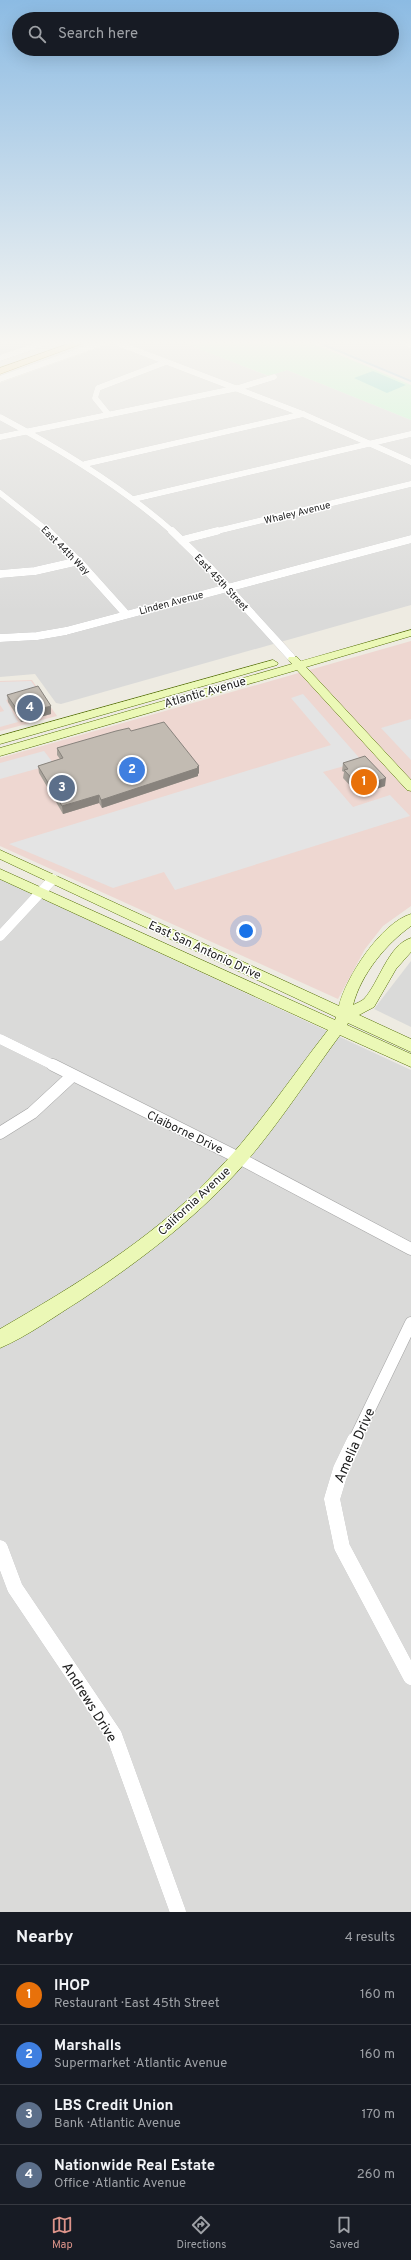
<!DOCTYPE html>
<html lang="en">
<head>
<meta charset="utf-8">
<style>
	body { margin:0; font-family:Overpass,sans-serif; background:#20242c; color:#f1f3f6 }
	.you { position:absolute; left:246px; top:931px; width:14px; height:14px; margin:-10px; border:3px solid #fff; border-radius:50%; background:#1a73e8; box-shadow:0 0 0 6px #1a73e833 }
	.badge { display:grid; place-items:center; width:26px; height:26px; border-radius:50%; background:#dd948a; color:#fff; font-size:13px; font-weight:700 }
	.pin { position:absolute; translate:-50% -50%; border:2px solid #fff; box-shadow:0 1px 4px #0006 }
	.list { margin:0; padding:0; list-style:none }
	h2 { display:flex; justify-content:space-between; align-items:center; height:52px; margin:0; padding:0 16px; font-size:17px }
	h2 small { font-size:13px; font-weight:400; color:#9ea1a6 }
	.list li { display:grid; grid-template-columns:26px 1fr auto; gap:12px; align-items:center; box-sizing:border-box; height:60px; padding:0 16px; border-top:1px solid #363941 }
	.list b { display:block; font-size:15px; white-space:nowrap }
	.list p { margin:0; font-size:13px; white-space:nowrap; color:#9ea1a6 }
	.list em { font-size:13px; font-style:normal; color:#9ea1a6 }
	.icon { flex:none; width:22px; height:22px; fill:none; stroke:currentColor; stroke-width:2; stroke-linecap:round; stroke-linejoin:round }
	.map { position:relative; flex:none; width:411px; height:1912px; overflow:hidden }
	.search { position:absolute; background:#171b24; box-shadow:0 4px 16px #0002; left:12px; right:12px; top:12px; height:44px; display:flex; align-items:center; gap:10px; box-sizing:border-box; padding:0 14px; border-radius:22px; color:#9ea1a6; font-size:15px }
	.sheet { height:292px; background:#171b24 }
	nav { display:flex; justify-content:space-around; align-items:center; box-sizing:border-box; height:56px; border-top:1px solid #363941; background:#171b24; font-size:11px; color:#9ea1a6 }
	nav a { display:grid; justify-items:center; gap:2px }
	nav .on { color:#dd948a }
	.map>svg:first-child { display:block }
	.residential { fill:#dadad9 }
	.commercial { fill:#eed7d1 }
	.park { fill:#bff8cc }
	.pitch { fill:#81dbc6 }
	.parking { fill:#e4e4e4 }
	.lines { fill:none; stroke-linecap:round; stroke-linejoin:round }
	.stream { stroke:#a3c6db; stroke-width:2 }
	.street-far4-casing { stroke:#a3a3a3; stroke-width:6 }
	.street-far3-casing { stroke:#a3a3a3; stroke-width:8 }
	.street-far2-casing { stroke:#a3a3a3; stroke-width:10 }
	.street-far1-casing { stroke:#a3a3a3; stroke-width:13 }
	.street-casing { stroke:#a3a3a3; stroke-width:16 }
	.secondary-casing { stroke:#557007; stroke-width:1 }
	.primary-casing { stroke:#917704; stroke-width:1 }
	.street-far4 { stroke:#fff; stroke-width:6 }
	.street-far3 { stroke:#fff; stroke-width:8 }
	.street-far2 { stroke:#fff; stroke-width:10 }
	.street-far1 { stroke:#fff; stroke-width:12 }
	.street { stroke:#fff; stroke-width:16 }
	.secondary { fill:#ebf8b6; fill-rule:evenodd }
	.primary { fill:#f9de9c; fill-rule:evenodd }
	.wall { fill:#a7a199 }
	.shaded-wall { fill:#88837d }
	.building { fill:#c2bbb2; stroke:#88837d }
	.labels { text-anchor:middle; stroke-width:3; stroke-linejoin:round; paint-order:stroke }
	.far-street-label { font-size:10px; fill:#1c1c1c; stroke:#fff }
	.street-label { font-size:12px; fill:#1c1c1c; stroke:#fff }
	.near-street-label { font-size:14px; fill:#1c1c1c; stroke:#fff }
</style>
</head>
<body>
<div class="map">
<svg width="411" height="1912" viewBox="0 0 411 1912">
	<rect width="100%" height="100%" fill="#eeebe2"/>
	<g class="residential">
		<path d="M0 344H39L0 358Z"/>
		<path d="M110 344H186L268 376 287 370 411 420V605L61 704 56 703 35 674 0 677V383Z"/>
		<path d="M325 344H411V380Z"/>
		<path d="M0 879 411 1070V1912H0Z"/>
		<path d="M411 961V1027L374 1009Z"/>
	</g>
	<g class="commercial">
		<path d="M411 641V906L383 926 365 949 338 999 0 846V758Z"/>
		<path d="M32 680 57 716 0 731V681Z"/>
	</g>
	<path class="park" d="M186 344H314L411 385V420L287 370 269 376Z"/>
	<path class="pitch" d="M373 371 406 385 387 393 354 378Z"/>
	<g class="parking">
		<path d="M31 681 38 691 6 700 18 722 0 727V712L4 711 0 705V682Z"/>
		<path d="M303 694 362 761 323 772 353 807 390 795 410 816 175 890 164 872 113 888 9 844 331 745 291 698Z"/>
		<path d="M411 719V760L381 728Z"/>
		<path d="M44 751 54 764 0 779V763Z"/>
	</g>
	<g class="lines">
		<path class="stream" d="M322 344 411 381"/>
		<g class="street-far4-casing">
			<g id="street-far4">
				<path d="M120 344 303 414 411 462"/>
				<path d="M409 344 411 345"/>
				<path d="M0 358 41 344"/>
				<path d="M0 379 99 344"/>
				<path d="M108 414 95 398 98 388 166 362"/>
				<path d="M0 417C62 450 121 486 173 532"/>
				<path d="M0 437 238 388 274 377"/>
				<path d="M85 464 303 414"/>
				<path d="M0 493 49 532"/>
				<path d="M134 499 411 434"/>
				<path d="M213 532 411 484"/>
			</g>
		</g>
		<g class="street-far3-casing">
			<g id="street-far3">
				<path d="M48 531 82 565 126 614"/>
				<path d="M172 531 210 568 291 657"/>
				<path d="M182 540 217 531"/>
				<path d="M0 574 35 571 79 561"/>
				<path d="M0 638 37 636 66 631 411 539"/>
			</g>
		</g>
		<g class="street-far2-casing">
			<g id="street-far2">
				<path d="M0 936 53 879"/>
				<path d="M0 1039 55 1066"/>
			</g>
		</g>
		<g class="street-far1-casing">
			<g id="street-far1">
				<path d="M53 1065 239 1158 411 1249"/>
				<path d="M0 1133 32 1113 72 1076"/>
				<path d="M354 1441 411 1323"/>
			</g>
		</g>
		<g class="street-casing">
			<g id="street">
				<path d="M355 1440 341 1469 332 1499 342 1547 411 1677"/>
				<path d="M0 1548 15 1588 114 1735 178 1912"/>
			</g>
		</g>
		<g class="secondary-casing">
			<g id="secondary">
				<path d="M411 630V636L306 667 411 780V791L407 790 297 670 0 756V748L292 664 288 659 289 657H297L301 661Z"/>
				<path d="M273 660 278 663 277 665 0 744V736Z"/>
				<path d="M0 850 339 1006C346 977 381 923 411 914V926C386 944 361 974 353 1005 357 1003 362 1001 364 999 379 983 388 945 411 938V952L396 969 374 1007 359 1015 411 1039V1052L348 1023 347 1025 411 1054V1067L340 1035C309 1077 280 1122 246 1162 198 1217 141 1260 81 1300 55 1316 28 1336 0 1348V1329C74 1286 149 1241 209 1179 254 1134 289 1080 328 1030L0 879V869L335 1020 336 1017 0 859Z"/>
			</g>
		</g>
		<g class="primary-casing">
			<path id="primary" d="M68 344H81L0 374V368Z"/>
		</g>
		<use href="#street-far4" class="street-far4"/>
		<use href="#street-far3" class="street-far3"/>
		<use href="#street-far2" class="street-far2"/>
		<use href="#street-far1" class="street-far1"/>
		<use href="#street" class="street"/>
		<use href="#secondary" class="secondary"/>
		<use href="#primary" class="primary"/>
	</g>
	<g class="wall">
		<path d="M7 695 51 714 21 722 8 702Z"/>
		<path d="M131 731 199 773 198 774V776L102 808 99 803 63 814 39 773 38 766 60 759 57 755V748Z"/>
		<path d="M343 763 385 786 359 795 343 778 344 772 342 771Z"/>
	</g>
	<g class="shaded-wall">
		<path d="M51 706V714L21 722 20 714Z"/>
		<path d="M199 766V773L198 774V776L102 808 101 800Z"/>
		<path d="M386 778 385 786 359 795 360 787Z"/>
		<path d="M99 795V803L63 814 62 806Z"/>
	</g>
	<g class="building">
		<path d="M38 686 51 706 20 714 7 695Z"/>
		<path d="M164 722 199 766 197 767 198 768 101 800 99 795 62 806 38 766 63 758 57 748 116 731 129 728 131 731Z"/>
		<path d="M365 756 386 778 360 787 344 770 348 769 343 763Z"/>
	</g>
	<linearGradient id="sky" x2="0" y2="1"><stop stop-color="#8cbbe3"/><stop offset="0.56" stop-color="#f7f6f2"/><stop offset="1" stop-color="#f7f6f2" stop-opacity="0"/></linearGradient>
	<rect width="411" height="612" fill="url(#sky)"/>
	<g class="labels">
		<g class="far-street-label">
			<text transform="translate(297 512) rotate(-14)" y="4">Whaley Avenue</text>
			<text transform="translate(66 550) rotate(45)" y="4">East 44th Way</text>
			<text transform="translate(222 582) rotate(47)" y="4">East 45th Street</text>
			<text transform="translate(171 602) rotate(-15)" y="4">Linden Avenue</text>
		</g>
		<g class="street-label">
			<text transform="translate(205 692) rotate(-16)" y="4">Atlantic Avenue</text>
			<text transform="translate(205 950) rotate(25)" y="4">East San Antonio Drive</text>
			<text transform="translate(185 1132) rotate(26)" y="4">Claiborne Drive</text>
			<text transform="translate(194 1201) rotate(-43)" y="4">California Avenue</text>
		</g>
		<g class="near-street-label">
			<text transform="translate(354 1445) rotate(-66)" y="5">Amelia Drive</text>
			<text transform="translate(90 1702) rotate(58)" y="5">Andrews Drive</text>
		</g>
	</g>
</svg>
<div class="you"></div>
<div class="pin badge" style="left:364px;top:782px;background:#e8710a">1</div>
<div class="pin badge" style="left:132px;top:770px;background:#3f7fe0">2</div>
<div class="pin badge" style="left:62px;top:788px;background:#5c6f8a">3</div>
<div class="pin badge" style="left:30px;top:708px;background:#5c6f8a">4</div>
<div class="search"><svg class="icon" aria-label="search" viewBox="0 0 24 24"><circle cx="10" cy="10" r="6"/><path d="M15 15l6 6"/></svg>Search here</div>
</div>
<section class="sheet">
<h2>Nearby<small>4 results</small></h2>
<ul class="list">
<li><span class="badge" style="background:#e8710a">1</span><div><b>IHOP</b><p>Restaurant · East 45th Street</p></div><em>160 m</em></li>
<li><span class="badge" style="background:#3f7fe0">2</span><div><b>Marshalls</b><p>Supermarket · Atlantic Avenue</p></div><em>160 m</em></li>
<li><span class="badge" style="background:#5c6f8a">3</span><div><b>LBS Credit Union</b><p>Bank · Atlantic Avenue</p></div><em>170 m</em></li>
<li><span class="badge" style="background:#5c6f8a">4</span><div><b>Nationwide Real Estate</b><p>Office · Atlantic Avenue</p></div><em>260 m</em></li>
</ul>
</section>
<nav>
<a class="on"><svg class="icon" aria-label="map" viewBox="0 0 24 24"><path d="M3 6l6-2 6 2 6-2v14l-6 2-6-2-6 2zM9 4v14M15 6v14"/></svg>Map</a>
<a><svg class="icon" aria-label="directions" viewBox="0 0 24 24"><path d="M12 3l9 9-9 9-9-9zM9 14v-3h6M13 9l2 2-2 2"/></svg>Directions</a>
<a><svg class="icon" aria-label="saved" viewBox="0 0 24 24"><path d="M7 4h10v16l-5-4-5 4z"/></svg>Saved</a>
</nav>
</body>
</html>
